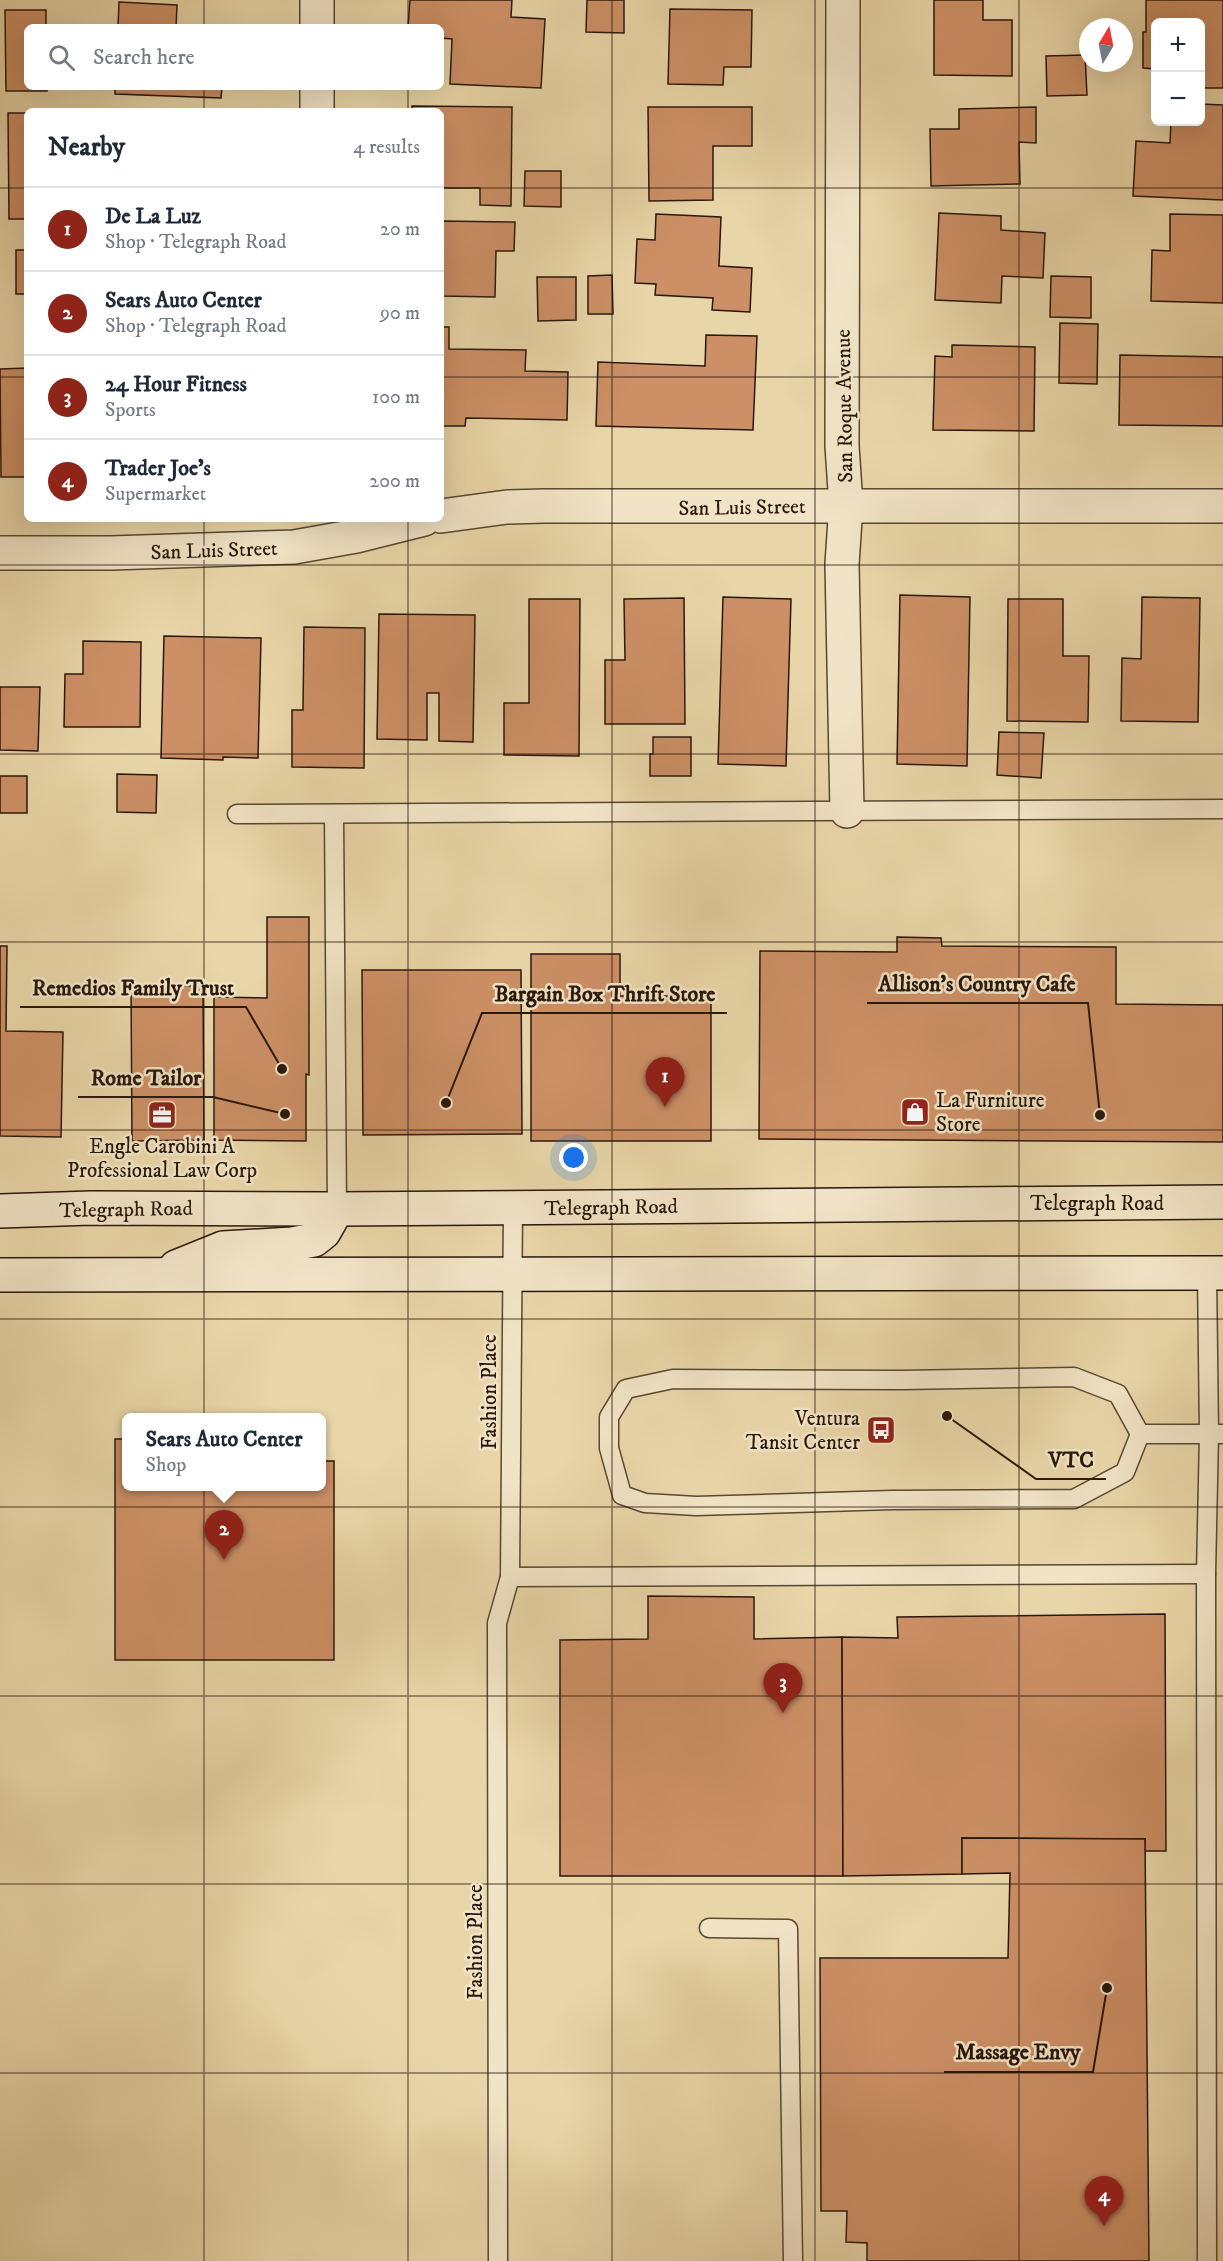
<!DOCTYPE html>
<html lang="en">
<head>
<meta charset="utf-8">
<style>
	body { margin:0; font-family:"IM FELL DW Pica",serif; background:#f6f6f7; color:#1f2937 }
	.controls { position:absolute; right:18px; top:18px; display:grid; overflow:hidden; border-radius:9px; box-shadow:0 6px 24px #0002 }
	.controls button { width:54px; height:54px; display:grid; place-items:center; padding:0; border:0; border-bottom:2px solid #e0e1e3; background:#fff; color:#1f2937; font:30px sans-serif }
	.compass { position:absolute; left:1079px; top:18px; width:54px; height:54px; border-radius:50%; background:#fff; box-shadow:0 6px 24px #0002; rotate:10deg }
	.you { position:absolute; left:574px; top:1158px; width:21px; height:21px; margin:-15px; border:4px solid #fff; border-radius:50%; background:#1a73e8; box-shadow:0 0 0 9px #1a73e833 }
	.badge { display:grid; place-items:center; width:39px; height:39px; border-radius:50%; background:#8f2418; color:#fff; font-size:20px; font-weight:700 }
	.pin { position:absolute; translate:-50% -50px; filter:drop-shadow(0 2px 3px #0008) }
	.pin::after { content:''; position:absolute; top:32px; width:21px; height:18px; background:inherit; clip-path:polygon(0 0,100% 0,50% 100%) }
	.popup { position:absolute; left:122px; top:1413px; width:204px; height:78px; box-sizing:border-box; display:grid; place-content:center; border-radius:9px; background:#fff; filter:drop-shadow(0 2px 4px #0005); font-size:20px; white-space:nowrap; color:#747a83 }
	.popup b { font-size:22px; color:#1f2937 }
	.popup::after { content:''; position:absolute; left:50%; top:100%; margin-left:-12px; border:12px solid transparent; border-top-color:#fff }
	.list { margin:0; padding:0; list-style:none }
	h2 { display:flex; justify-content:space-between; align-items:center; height:78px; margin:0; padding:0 24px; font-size:26px }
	h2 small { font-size:20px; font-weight:400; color:#747a83 }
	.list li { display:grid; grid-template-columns:39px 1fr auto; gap:18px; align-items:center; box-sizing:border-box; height:84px; padding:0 24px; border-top:2px solid #e0e1e3 }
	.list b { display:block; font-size:22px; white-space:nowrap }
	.list p { margin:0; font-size:20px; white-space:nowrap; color:#747a83 }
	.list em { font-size:20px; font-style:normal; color:#747a83 }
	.icon { flex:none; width:33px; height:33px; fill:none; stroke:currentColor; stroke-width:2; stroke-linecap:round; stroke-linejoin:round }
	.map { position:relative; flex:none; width:1223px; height:2261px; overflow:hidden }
	.search { position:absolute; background:#fff; box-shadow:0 6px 24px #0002; left:24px; top:24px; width:420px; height:66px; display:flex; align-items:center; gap:15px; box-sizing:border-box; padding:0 21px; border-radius:9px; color:#747a83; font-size:22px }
	.panel { position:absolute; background:#fff; box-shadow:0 6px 24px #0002; left:24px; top:108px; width:420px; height:414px; border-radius:9px }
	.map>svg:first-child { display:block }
	.building { fill:#cd9066; stroke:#28170b; stroke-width:1.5 }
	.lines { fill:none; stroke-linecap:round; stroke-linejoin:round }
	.service-casing { stroke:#584732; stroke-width:21 }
	.minor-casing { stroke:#584732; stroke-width:36 }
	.secondary-casing { stroke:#28170b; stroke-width:36 }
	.service { stroke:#f1e4c6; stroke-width:18 }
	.minor { stroke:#f1e4c6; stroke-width:33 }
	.secondary { stroke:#f1e4c6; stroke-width:33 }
	.grid { fill:none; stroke:#28170b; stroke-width:1.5; stroke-opacity:0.55 }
	.labels { text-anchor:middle; stroke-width:5; stroke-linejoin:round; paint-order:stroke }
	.street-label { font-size:21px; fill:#28170b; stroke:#f1e4c6 }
	.poi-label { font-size:21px; fill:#28170b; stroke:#f1e4c6; text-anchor:start }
	.leader { fill:none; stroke:#28170b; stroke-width:2 }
	.callout-dot { fill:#28170b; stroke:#f1e4c6; stroke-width:2 }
	.callout-label { font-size:22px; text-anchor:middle; font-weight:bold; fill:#28170b; stroke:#f1e4c6; stroke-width:5; stroke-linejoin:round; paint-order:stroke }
</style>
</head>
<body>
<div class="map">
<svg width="1223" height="2261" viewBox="0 0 1223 2261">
	<rect width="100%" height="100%" fill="#e9d6a8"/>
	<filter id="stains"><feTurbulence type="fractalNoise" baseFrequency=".00333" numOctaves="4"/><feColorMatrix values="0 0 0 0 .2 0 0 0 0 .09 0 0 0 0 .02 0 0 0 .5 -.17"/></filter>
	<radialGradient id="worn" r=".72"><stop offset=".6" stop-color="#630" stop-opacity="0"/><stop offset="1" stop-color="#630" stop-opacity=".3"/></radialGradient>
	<g class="building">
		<path d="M410 0H512L511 17 545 19 541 88 450 84 452 39 441 38V27H408Z"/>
		<path d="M587 0H624V33L586 32Z"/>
		<path d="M934 0H983V20H1012V76L934 75Z"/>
		<path d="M1146 0H1223V88H1200V22H1156V69L1143 68V32H1146Z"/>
		<path d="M119 2 177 5 176 27H118Z"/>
		<path d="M670 9 752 10 751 67H724L723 85 668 84Z"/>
		<path d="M5 10H46V27H27V87H47V91H6Z"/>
		<path d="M1085 55 1087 95 1047 96 1046 56Z"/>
		<path d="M115 87H222L221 98 115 94Z"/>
		<path d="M1200 104 1223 105V200L1133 196 1136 141 1170 143 1171 122H1200Z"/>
		<path d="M412 106 512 107 511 206 480 205V188H441V111H412Z"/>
		<path d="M648 107H752V146H713V200L649 201Z"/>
		<path d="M1036 107V143L1019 142 1020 184 931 186 930 129H959V109Z"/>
		<path d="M8 113H27V219H9Z"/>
		<path d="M525 171H561V207L524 206Z"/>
		<path d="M939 213 1001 216V230L1045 233 1043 278 1002 276 1001 303 935 300Z"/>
		<path d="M656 214 721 217 719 266 752 268 750 312 712 310 713 298 655 295 656 284 635 283 637 239 655 240Z"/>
		<path d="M1170 214 1223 215V303L1151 301 1152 250 1170 251Z"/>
		<path d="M441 221 515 222 514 251H496L495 297 441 296Z"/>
		<rect x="16" y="250" width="11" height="44"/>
		<path d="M612 275 613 314H588V276Z"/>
		<path d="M1051 276 1091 277V318L1050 317Z"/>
		<path d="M537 277H576V320L538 321Z"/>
		<path d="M1060 323 1098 324 1097 384 1059 383Z"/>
		<path d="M441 327H449V349L526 350 525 371 568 372 567 420 466 418 465 426H441Z"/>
		<path d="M706 335 757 336 753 430 596 426 598 362 705 366Z"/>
		<path d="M952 345 1035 347 1034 431 933 430 935 356 952 357Z"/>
		<path d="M1120 355 1223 357V426L1119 425Z"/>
		<path d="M27 368V477H1L0 369Z"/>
		<path d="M900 595 970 597 967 766 897 764Z"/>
		<path d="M723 597 791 599 786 766 718 764Z"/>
		<path d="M1142 597 1200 598 1198 722 1121 721 1122 658 1141 659Z"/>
		<path d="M684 598 685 724H605V660H625L624 599Z"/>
		<path d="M529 599H580L579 756 504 755V703H529Z"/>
		<path d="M1008 599H1063V656H1089L1088 722 1007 721Z"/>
		<path d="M379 614 475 615 473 742 439 741V693H427V740L377 739Z"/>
		<path d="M304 627 365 628 364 768 292 767V710H303Z"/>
		<path d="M164 636 261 638 258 758 223 757V760L161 758Z"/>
		<path d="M83 641 141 642 140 727H64L65 674H83Z"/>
		<path d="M0 687H40L38 751 0 750Z"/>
		<path d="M999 732 1044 733 1041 778 997 775Z"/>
		<path d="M653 737H691V776H650V754H653Z"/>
		<path d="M117 774 157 775 156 813 117 812Z"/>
		<rect x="0" y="776" width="27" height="37"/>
		<path d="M267 917H309V1075L306 1074V1141L214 1140V997L267 998Z"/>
		<path d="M897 937 941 938 942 946 1116 947V1004L1223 1005V1142L759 1139 760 951 897 952Z"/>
		<path d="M0 946H7L6 1031 63 1032 61 1137 0 1136Z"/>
		<path d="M531 954H620V996H711V1141H531Z"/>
		<path d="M362 970H521L522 1134 363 1135Z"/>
		<path d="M131 986H203L204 1140 132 1141Z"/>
		<path d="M115 1439H127V1486H322V1461H334V1660H115Z"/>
		<path d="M648 1596 754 1597V1639L842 1637 843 1876H560V1640L648 1639Z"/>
		<path d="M1165 1614 1166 1851H1145V1839L962 1838V1874L843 1876 842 1637 898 1638 897 1617Z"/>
		<path d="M962 1838 1145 1839 1149 2261H867V2243L846 2242 847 2211H821L820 1958H1008L1010 1873 962 1874Z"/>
	</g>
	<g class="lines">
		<g class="service-casing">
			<g id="service">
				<path d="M237 814 1223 809"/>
				<path d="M334 814 337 1209"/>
				<path d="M1074 1377 1118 1394 1140 1434 1125 1472 1074 1499 892 1500 696 1506 645 1503 622 1495 609 1448V1417L626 1389 673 1379 902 1380Z"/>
				<path d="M1140 1434H1223"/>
				<path d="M510 1577 1206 1574"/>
				<path d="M709 1928 788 1929 793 2261"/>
				<path d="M498 2261 497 1623 510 1577 513 1208"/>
				<path d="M1207 2261 1206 1574 1209 1434 1207 1273"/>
			</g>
		</g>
		<g class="minor-casing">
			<g id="minor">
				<path d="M843 0 842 446 846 505 842 564 847 811"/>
				<path d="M317 27V0"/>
				<path d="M317 111V87"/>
				<path d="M441 516 507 507 544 506H1223"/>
				<path d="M0 553H111L294 547 356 536 424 519"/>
			</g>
		</g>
		<g class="secondary-casing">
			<g id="secondary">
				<path d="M0 1211 91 1208 337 1209 1223 1202"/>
				<path d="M176 1267 223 1248 292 1244 314 1240 324 1232 337 1209"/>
				<path d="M0 1275 1223 1273"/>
			</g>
		</g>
		<use href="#service" class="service"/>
		<use href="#minor" class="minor"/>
		<use href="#secondary" class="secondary"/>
	</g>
	<path class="grid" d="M204 0V27M408 0V27M612 0V2261M815 0V2261M1019 0V2261M204 87V111M408 87V111M0 188H27M441 188H1223M0 377H27M441 377H1223M204 519V2261M408 519V2261M0 565H1223M0 754H1223M0 942H1223M0 1130H1223M0 1319H1223M0 1507H1223M0 1696H1223M0 1884H1223M0 2073H1223"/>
	<defs>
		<g id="shop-square" transform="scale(1.5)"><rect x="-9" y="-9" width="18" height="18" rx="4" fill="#8f2418" stroke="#f1e4c6"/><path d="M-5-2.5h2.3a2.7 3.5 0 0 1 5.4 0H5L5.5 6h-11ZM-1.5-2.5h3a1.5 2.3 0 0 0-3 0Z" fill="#fff"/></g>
		<g id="office-square" transform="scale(1.5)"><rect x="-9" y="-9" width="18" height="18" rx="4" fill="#8f2418" stroke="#f1e4c6"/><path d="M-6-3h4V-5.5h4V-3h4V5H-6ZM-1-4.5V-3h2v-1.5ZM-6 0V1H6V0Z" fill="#fff"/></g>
		<g id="bus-square" transform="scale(1.5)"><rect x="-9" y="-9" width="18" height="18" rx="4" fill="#8f2418" stroke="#f1e4c6"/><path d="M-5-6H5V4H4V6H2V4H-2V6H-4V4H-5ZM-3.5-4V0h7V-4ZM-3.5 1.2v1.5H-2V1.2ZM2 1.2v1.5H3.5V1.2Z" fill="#fff"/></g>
	</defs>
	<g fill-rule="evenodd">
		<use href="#shop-square" x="915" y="1112"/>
		<use href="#office-square" x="162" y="1115"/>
		<use href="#bus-square" x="881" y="1430"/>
	</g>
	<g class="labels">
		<g class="street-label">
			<text transform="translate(844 406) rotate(-91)" y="7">San Roque Avenue</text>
			<text transform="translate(742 507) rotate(-1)" y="7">San Luis Street</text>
			<text transform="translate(214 550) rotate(-2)" y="7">San Luis Street</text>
			<text x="1097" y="1210">Telegraph Road</text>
			<text transform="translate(611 1207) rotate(-1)" y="7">Telegraph Road</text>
			<text transform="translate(126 1209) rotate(-1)" y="7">Telegraph Road</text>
			<text transform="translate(489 1392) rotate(-90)" y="7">Fashion Place</text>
			<text transform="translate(475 1942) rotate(-90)" y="7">Fashion Place</text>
		</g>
		<g class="poi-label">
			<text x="936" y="1107">La Furniture<tspan x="936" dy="24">Store</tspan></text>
			<text x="162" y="1153" text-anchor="middle">Engle Carobini A<tspan x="162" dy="24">Professional Law Corp</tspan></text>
			<text x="860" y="1425" text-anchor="end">Ventura<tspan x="860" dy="24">Tansit Center</tspan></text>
		</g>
	</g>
	<path class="leader" d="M1100 1115L1088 1003H867M282 1069L246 1007H20M446 1103L482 1013H727M285 1114L213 1097H78M947 1416L1036 1479H1106M1107 1988L1093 2072H944"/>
	<g class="callout-dot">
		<circle cx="1100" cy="1115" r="6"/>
		<circle cx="282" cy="1069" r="6"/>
		<circle cx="446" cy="1103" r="6"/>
		<circle cx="285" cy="1114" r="6"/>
		<circle cx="947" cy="1416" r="6"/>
		<circle cx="1107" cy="1988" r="6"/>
	</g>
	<g class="callout-label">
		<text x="977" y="991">Allison's Country Cafe</text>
		<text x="133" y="995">Remedios Family Trust</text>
		<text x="605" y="1001">Bargain Box Thrift Store</text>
		<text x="146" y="1085">Rome Tailor</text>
		<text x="1071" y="1467">VTC</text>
		<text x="1018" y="2059">Massage Envy</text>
	</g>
	<rect width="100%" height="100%" filter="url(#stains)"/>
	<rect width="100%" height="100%" fill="url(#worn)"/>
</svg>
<div class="controls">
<button>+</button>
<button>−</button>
</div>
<svg class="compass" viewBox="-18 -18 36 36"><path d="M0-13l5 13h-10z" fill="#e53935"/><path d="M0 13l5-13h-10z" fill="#747a83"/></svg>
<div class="you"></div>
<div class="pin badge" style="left:665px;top:1107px">1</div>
<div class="pin badge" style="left:224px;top:1560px">2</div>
<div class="popup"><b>Sears Auto Center</b>Shop</div>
<div class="pin badge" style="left:783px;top:1713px">3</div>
<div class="pin badge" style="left:1104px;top:2226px">4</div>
<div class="search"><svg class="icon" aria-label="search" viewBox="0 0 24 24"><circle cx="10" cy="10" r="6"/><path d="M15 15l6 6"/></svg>Search here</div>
<section class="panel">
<h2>Nearby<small>4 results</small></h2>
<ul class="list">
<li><span class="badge">1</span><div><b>De La Luz</b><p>Shop · Telegraph Road</p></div><em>20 m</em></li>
<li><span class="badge">2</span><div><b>Sears Auto Center</b><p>Shop · Telegraph Road</p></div><em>90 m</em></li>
<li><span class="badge">3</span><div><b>24 Hour Fitness</b><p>Sports</p></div><em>100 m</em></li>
<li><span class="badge">4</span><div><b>Trader Joe's</b><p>Supermarket</p></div><em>200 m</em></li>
</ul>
</section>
</div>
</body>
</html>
